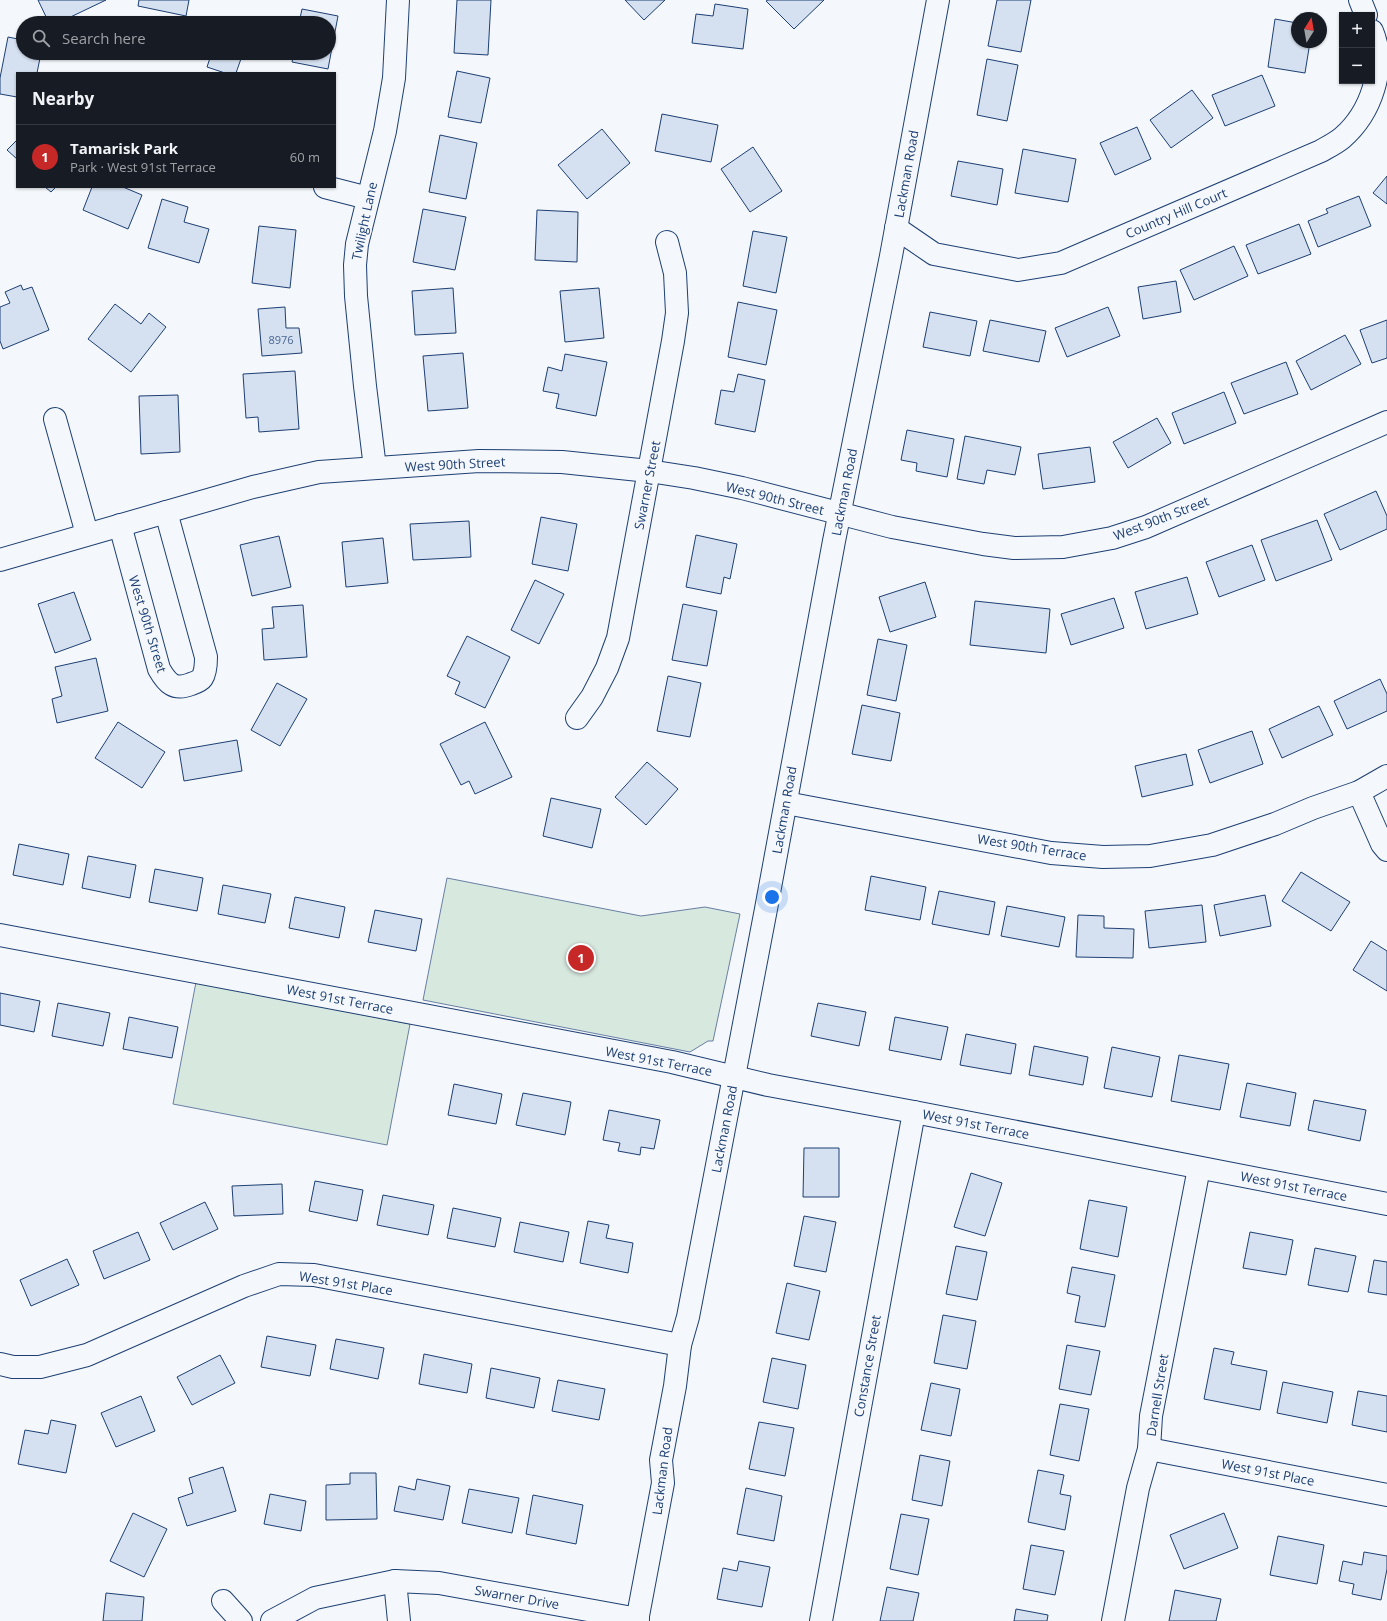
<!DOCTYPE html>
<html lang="en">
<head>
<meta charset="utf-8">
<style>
	body { margin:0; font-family:"Open Sans",sans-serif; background:#20242c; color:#f1f3f6 }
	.controls { position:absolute; right:12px; top:12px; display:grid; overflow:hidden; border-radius:0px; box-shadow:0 1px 3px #0004 }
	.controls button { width:36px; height:36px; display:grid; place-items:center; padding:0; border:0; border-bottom:1px solid #363941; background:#171b24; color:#f1f3f6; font:20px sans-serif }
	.compass { position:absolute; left:1291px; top:12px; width:36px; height:36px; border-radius:50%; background:#171b24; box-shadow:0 1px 3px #0004; rotate:11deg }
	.you { position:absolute; left:772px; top:897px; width:14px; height:14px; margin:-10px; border:3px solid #fff; border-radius:50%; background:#1a73e8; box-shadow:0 0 0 6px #1a73e833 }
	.badge { display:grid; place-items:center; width:26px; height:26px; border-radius:50%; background:#c62828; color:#fff; font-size:13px; font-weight:700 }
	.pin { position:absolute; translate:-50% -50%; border:2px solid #fff; box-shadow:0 1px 4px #0006 }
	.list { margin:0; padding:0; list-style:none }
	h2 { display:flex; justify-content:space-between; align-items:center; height:52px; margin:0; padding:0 16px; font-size:17px }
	h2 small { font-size:13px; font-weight:400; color:#9ea1a6 }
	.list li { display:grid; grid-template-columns:26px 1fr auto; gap:12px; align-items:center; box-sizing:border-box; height:64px; padding:0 16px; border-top:1px solid #363941 }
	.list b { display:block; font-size:15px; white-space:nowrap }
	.list p { margin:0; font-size:13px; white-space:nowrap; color:#9ea1a6 }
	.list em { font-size:13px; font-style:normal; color:#9ea1a6 }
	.icon { flex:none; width:22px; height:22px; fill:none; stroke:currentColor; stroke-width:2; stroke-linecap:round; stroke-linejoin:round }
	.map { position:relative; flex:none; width:1387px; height:1621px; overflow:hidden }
	.search { position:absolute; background:#171b24; box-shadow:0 1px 3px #0004; left:16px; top:16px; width:320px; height:44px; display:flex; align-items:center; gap:10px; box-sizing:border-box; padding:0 14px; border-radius:22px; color:#9ea1a6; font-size:15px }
	.panel { position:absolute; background:#171b24; box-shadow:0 1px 3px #0004; left:16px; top:72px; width:320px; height:116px; border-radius:0px }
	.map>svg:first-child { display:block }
	.green { fill:#d7e8df; stroke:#687fa3 }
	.building { fill:#d5e0f0; stroke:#1d3f73 }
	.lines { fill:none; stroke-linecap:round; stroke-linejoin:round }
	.minor-casing { stroke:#1d3f73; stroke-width:24 }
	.major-casing { stroke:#1d3f73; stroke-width:24 }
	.minor { stroke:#f4f7fb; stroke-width:22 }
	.major { stroke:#f4f7fb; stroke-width:22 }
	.labels { text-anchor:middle; stroke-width:3; stroke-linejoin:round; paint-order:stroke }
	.number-label { font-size:11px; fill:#4b6792 }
	.street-label { font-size:13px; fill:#1d3f73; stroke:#f4f7fb }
</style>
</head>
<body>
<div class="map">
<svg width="1387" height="1621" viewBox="0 0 1387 1621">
	<rect width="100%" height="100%" fill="#f4f7fb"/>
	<g class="green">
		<path d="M447 878 641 916 705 907 740 914 713 1041H708L690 1052 423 1000Z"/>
		<path d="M196 982 410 1024 387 1145 173 1104Z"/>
	</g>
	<g class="building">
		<path d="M38 0H106L58 23H49Z"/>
		<path d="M139 0H189L186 16 138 6Z"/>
		<path d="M457 0H491L488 55 454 53Z"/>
		<path d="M625 0H665L644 20Z"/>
		<path d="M768 0H824L794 29 766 1Z"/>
		<path d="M997 0H1031L1021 52 988 46Z"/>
		<path d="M715 4 748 9 743 49 692 43 696 14 713 16Z"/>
		<path d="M302 9 338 16 328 69 292 62 294 53H329V23H299Z"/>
		<path d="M1275 19 1297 23V42H1310L1305 73 1268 67Z"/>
		<path d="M8 37 23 40V53H41L37 73H17V97L0 94V78Z"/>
		<path d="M204 53H243L236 73H225L207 67 211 55Z"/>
		<path d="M987 59 1018 65 1007 121 977 115Z"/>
		<path d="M457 71 490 78 481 123 448 117Z"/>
		<path d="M1262 75 1275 106 1225 126 1212 95Z"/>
		<path d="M1192 90 1213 118 1171 148 1150 120Z"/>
		<path d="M662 114 718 125 711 162 655 151Z"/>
		<path d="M1137 127 1151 159 1115 175 1100 143Z"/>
		<path d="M602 129 630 163 587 199 558 165Z"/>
		<path d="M440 135 477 143 466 199 429 192Z"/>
		<path d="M17 140V159L7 150Z"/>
		<path d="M753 147 782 191 750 212 721 169Z"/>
		<path d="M1023 149 1076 159 1068 202 1015 193Z"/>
		<path d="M958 161 1003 169 997 205 951 196Z"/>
		<path d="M1387 176V204L1373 193Z"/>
		<path d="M45 187H56L51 192Z"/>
		<path d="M92 187H123L142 195 128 229 83 210Z"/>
		<path d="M1359 196 1371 226 1318 247 1308 221 1328 213 1326 209Z"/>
		<path d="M162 199 188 207 184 222 209 229 199 263 148 248Z"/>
		<path d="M423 209 466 217 455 270 413 262Z"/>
		<path d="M537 210 578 212 577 262 535 260Z"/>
		<path d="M1299 224 1311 254 1258 274 1246 245Z"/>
		<path d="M259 226 296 230 290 288 252 283Z"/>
		<path d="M753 231 787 237 776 293 743 286Z"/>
		<path d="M1234 246 1248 276 1194 300 1180 270Z"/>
		<path d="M1176 281 1181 312 1143 319 1138 287Z"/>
		<path d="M21 285 23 290 32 287 49 330 3 349 0 341V307L10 303 5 292Z"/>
		<path d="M453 288 456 333 415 335 412 291Z"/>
		<path d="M599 288 604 338 565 342 560 291Z"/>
		<path d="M738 302 777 310 766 365 728 357Z"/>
		<path d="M115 304 141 324 149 313 166 327 131 372 88 339Z"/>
		<path d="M285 307 286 328H299L302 353 262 356 258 309Z"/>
		<path d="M1108 307 1120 336 1067 357 1055 328Z"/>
		<path d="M930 312 977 321 970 356 923 347Z"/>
		<path d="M990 320 1046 331 1039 362 983 351Z"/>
		<path d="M1387 320V358L1372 363 1360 330Z"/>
		<path d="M1345 335 1361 364 1311 390 1296 361Z"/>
		<path d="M463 353 468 408 428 411 423 356Z"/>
		<path d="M565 354 607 362 596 416 556 408 559 394 543 391 548 367 562 371Z"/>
		<path d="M1286 362 1298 394 1244 414 1231 383Z"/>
		<path d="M295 371 299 429 259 432 258 417 246 418 243 374Z"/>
		<path d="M738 374 765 380 755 432 715 424 721 390 734 392Z"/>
		<path d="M1224 392 1236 423 1184 444 1172 413Z"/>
		<path d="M178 395 180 452 141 454 139 396Z"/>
		<path d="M1157 418 1171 443 1128 468 1113 442Z"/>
		<path d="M907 430 954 439 947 477 916 471 917 463 901 460Z"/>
		<path d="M965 436 1021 447 1015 475 987 470 984 484 957 479Z"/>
		<path d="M1090 447 1095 482 1043 489 1038 454Z"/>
		<path d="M1376 491 1387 516V529L1340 550 1324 514Z"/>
		<path d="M541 517 577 524 568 571 532 564Z"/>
		<path d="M1317 520 1332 560 1276 581 1261 540Z"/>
		<path d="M469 521 471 557 413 560 410 524Z"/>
		<path d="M696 535 737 544 730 579 724 577 721 594 686 587Z"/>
		<path d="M279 536 291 587 252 596 240 545Z"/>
		<path d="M383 538 388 583 346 587 342 542Z"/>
		<path d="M1252 545 1265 580 1219 597 1206 562Z"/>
		<path d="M1187 577 1198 614 1146 629 1135 592Z"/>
		<path d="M535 580 564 594 539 644 511 630Z"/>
		<path d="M925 582 936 617 890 632 879 597Z"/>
		<path d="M74 592 91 640 55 653 38 604Z"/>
		<path d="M1114 598 1124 628 1071 645 1061 614Z"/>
		<path d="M975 601 1050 609 1046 653 970 645Z"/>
		<path d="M683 604 717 611 707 666 672 660Z"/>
		<path d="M303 605 307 657 264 660 262 629 274 628 272 607Z"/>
		<path d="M467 636 510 657 485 708 455 694 460 682 447 676Z"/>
		<path d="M878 639 907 645 896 701 867 695Z"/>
		<path d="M96 658 108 711 57 723 52 699 62 696 55 667Z"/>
		<path d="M668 676 701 683 690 737 657 731Z"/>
		<path d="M1380 679 1387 694V711L1347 729 1334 701Z"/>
		<path d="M277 683 307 699 280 746 251 730Z"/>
		<path d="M862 705 900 713 891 761 852 754Z"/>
		<path d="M1319 706 1333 735 1282 758 1269 729Z"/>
		<path d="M118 722 165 752 142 788 95 758Z"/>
		<path d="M485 722 512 777 475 794 469 781 461 785 440 744Z"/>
		<path d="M1252 731 1263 764 1210 783 1198 750Z"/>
		<path d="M237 740 242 771 184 781 179 750Z"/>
		<path d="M1186 754 1193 785 1142 797 1135 766Z"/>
		<path d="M647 762 678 789 646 825 615 797Z"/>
		<path d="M551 798 601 809 592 848 543 836Z"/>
		<path d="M19 844 69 854 63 885 13 875Z"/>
		<path d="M88 856 136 865 130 898 82 888Z"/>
		<path d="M155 869 203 878 197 911 149 902Z"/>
		<path d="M1301 872 1350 902 1331 931 1282 901Z"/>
		<path d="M871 876 926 887 920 920 865 910Z"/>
		<path d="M223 885 271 894 265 923 218 914Z"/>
		<path d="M939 891 995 902 989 935 932 924Z"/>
		<path d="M1265 895 1271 926 1220 936 1214 905Z"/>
		<path d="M295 897 345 907 339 938 289 928Z"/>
		<path d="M1202 905 1206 942 1149 948 1145 911Z"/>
		<path d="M1007 906 1065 917 1059 947 1001 936Z"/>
		<path d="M375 910 422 919 416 951 368 942Z"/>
		<path d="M1078 915 1104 916V928L1134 929 1133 958 1076 957Z"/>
		<path d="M1371 941 1387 951V991L1353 970Z"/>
		<path d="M0 993 40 1001 34 1032 0 1025Z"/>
		<path d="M58 1003 110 1013 103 1046 52 1036Z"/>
		<path d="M818 1003 866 1012 859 1046 811 1036Z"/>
		<path d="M129 1017 178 1027 172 1058 123 1049Z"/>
		<path d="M895 1017 948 1027 941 1060 889 1050Z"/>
		<path d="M966 1034 1016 1044 1011 1074 960 1065Z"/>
		<path d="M1034 1046 1088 1057 1083 1085 1029 1075Z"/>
		<path d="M1112 1047 1160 1057 1152 1097 1104 1088Z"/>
		<path d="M1179 1055 1229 1064 1220 1110 1171 1101Z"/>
		<path d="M1247 1083 1296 1093 1290 1126 1240 1117Z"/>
		<path d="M454 1084 502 1094 496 1124 448 1115Z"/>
		<path d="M523 1093 571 1102 565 1135 516 1125Z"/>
		<path d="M1314 1100 1366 1110 1360 1141 1308 1130Z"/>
		<path d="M609 1110 660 1120 654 1149 641 1147 640 1155 618 1151 620 1143 603 1140Z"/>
		<path d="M804 1148H839V1197H803Z"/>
		<path d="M971 1173 1002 1183 985 1236 954 1227Z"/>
		<path d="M315 1181 363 1190 357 1221 309 1211Z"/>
		<path d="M282 1184 283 1214 234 1216 232 1186Z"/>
		<path d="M383 1195 434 1205 428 1235 377 1225Z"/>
		<path d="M1089 1200 1127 1207 1118 1257 1080 1249Z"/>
		<path d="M205 1202 218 1229 173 1250 160 1223Z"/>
		<path d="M453 1208 501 1218 495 1247 447 1238Z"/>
		<path d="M804 1216 836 1222 826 1272 794 1266Z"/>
		<path d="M588 1221 609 1225 606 1238 633 1243 628 1273 580 1263Z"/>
		<path d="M520 1222 569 1232 563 1262 514 1252Z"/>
		<path d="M138 1232 150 1260 104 1279 93 1251Z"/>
		<path d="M1250 1232 1293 1240 1286 1275 1243 1268Z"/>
		<path d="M956 1246 987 1252 977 1300 946 1294Z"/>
		<path d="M1315 1248 1356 1256 1348 1292 1308 1285Z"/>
		<path d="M67 1259 79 1285 31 1306 20 1280Z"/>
		<path d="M1374 1260 1387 1262V1295L1368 1292Z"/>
		<path d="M1072 1267 1115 1275 1105 1327 1075 1322 1080 1296 1067 1293Z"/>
		<path d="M787 1283 820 1291 809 1340 776 1333Z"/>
		<path d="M943 1315 976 1321 967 1369 934 1363Z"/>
		<path d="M267 1336 316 1345 310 1376 261 1367Z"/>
		<path d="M336 1339 384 1348 378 1379 330 1369Z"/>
		<path d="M1067 1345 1100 1351 1091 1395 1059 1389Z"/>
		<path d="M1214 1348 1234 1352 1231 1364 1267 1371 1260 1410 1204 1399Z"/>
		<path d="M424 1354 472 1364 467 1393 419 1384Z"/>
		<path d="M220 1355 235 1383 192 1405 177 1377Z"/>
		<path d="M772 1358 806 1365 798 1409 763 1402Z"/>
		<path d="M491 1368 540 1378 534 1408 486 1398Z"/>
		<path d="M558 1380 605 1389 599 1420 552 1411Z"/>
		<path d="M1283 1382 1333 1392 1327 1423 1277 1413Z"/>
		<path d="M931 1383 960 1389 951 1436 921 1430Z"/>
		<path d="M1358 1391 1387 1396V1432L1352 1425Z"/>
		<path d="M141 1396 155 1431 116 1447 101 1413Z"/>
		<path d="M1060 1404 1089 1409 1079 1461 1050 1455Z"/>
		<path d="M51 1420 76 1425 66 1473 18 1464 25 1430 48 1434Z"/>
		<path d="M759 1422 794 1428 785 1476 749 1469Z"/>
		<path d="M920 1455 950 1461 942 1506 912 1500Z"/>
		<path d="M223 1467 236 1511 187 1526 178 1498 193 1493 189 1478Z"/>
		<path d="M1038 1470 1064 1475 1060 1494 1071 1496 1065 1530 1028 1522Z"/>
		<path d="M350 1473H376L377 1519 326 1520V1485L350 1484Z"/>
		<path d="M417 1479 450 1486 443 1520 394 1511 399 1486 415 1490Z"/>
		<path d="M746 1488 782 1496 774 1541 737 1534Z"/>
		<path d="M469 1489 519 1498 512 1533 462 1523Z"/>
		<path d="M270 1494 306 1501 301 1531 264 1524Z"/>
		<path d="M533 1495 583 1505 576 1544 526 1534Z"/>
		<path d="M133 1513 167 1529 144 1577 110 1561Z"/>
		<path d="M1224 1513 1238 1548 1184 1569 1170 1535Z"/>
		<path d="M901 1514 929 1519 918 1575 890 1569Z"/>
		<path d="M1278 1536 1324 1545 1317 1584 1270 1575Z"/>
		<path d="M1031 1545 1064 1551 1055 1595 1023 1589Z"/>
		<path d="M1364 1552 1387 1556V1569L1381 1600 1352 1594 1354 1584 1339 1581 1343 1561 1362 1565Z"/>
		<path d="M739 1561 770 1567 762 1607 717 1599 723 1568 737 1571Z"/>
		<path d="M887 1587 919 1593 913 1621H880Z"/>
		<path d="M1175 1590 1221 1599 1216 1621H1169Z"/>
		<path d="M106 1593 144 1597 142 1621H103Z"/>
		<path d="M1016 1609 1048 1615 1047 1621H1014Z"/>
	</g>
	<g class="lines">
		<g class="minor-casing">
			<g id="minor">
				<path d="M1360 0 1366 15"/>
				<path d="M325 187 368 198"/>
				<path d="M896 228 934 254 1018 270 1061 263 1321 151C1328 147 1336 143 1342 138 1371 113 1387 67 1372 31"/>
				<path d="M55 419 87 534"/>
				<path d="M375 468 365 386 356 296 355 265 357 244 385 131 394 78 398 0"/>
				<path d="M120 525 159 669C167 683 174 691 191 684 194 683 200 681 202 678 206 672 206 663 206 657L166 512"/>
				<path d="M0 560 253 487 319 472 479 461 562 462 649 471 694 478 742 488 892 527 983 544 1014 548 1063 547 1112 538 1146 527 1387 422"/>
				<path d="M577 718 592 697 607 668 618 638 673 341 677 313 675 273 667 242"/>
				<path d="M1359 792 1382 844 1387 850"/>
				<path d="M786 803 1051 853 1103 857 1150 856 1212 845 1275 824 1313 808 1359 792 1387 776"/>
				<path d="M0 935 672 1062 768 1085 914 1112 1387 1204"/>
				<path d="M0 1364 13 1367H40L87 1355 244 1286 279 1274 314 1275 680 1345"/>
				<path d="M1149 1449 1387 1495"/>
				<path d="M395 1581 399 1621"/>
				<path d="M223 1601 241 1621"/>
				<path d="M272 1621 315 1598 395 1581 439 1583 638 1619"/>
				<path d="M821 1621 914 1112"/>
				<path d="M1113 1621 1138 1488 1149 1449 1151 1416 1199 1168"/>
			</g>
		</g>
		<g class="major-casing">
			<path id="major" d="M637 1621 663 1483 661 1460 675 1386 680 1345 688 1317 766 909 834 541 891 256 938 0"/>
		</g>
		<use href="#minor" class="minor"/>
		<use href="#major" class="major"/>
	</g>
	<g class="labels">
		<g class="number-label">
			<text x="281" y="344">8976</text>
		</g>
		<g class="street-label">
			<text transform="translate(906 174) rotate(-80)" y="5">Lackman Road</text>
			<text transform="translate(1176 213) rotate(-23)" y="5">Country Hill Court</text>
			<text transform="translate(364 221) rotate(-78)" y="5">Twilight Lane</text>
			<text transform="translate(455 464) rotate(-3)" y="5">West 90th Street</text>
			<text transform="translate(647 485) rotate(-79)" y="5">Swarner Street</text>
			<text transform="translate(844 492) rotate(-79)" y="5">Lackman Road</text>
			<text transform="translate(775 498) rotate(14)" y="5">West 90th Street</text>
			<text transform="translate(1161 518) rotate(-21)" y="5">West 90th Street</text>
			<text transform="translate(148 624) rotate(73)" y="5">West 90th Street</text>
			<text transform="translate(784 810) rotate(-80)" y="5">Lackman Road</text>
			<text transform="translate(1032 847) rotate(9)" y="5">West 90th Terrace</text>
			<text transform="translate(340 999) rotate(11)" y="5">West 91st Terrace</text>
			<text transform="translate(659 1061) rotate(11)" y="5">West 91st Terrace</text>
			<text transform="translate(976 1124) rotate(11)" y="5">West 91st Terrace</text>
			<text transform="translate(724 1129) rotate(-79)" y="5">Lackman Road</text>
			<text transform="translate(1294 1186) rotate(11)" y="5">West 91st Terrace</text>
			<text transform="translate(346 1283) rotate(9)" y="5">West 91st Place</text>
			<text transform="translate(867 1366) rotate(-80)" y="5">Constance Street</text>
			<text transform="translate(1157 1395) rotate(-81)" y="5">Darnell Street</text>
			<text transform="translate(662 1471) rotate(-83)" y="5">Lackman Road</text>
			<text transform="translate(1268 1472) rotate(11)" y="5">West 91st Place</text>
			<text transform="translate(517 1597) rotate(10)" y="5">Swarner Drive</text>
		</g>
	</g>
</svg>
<div class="controls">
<button>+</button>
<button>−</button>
</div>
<svg class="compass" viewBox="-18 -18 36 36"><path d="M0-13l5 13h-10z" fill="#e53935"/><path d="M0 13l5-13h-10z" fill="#9ea1a6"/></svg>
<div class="you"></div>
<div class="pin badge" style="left:581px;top:958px">1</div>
<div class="search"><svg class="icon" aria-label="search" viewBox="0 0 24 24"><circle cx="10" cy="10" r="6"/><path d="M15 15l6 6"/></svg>Search here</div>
<section class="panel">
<h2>Nearby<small></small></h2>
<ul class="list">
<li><span class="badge">1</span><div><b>Tamarisk Park</b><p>Park · West 91st Terrace</p></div><em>60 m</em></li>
</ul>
</section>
</div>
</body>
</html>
